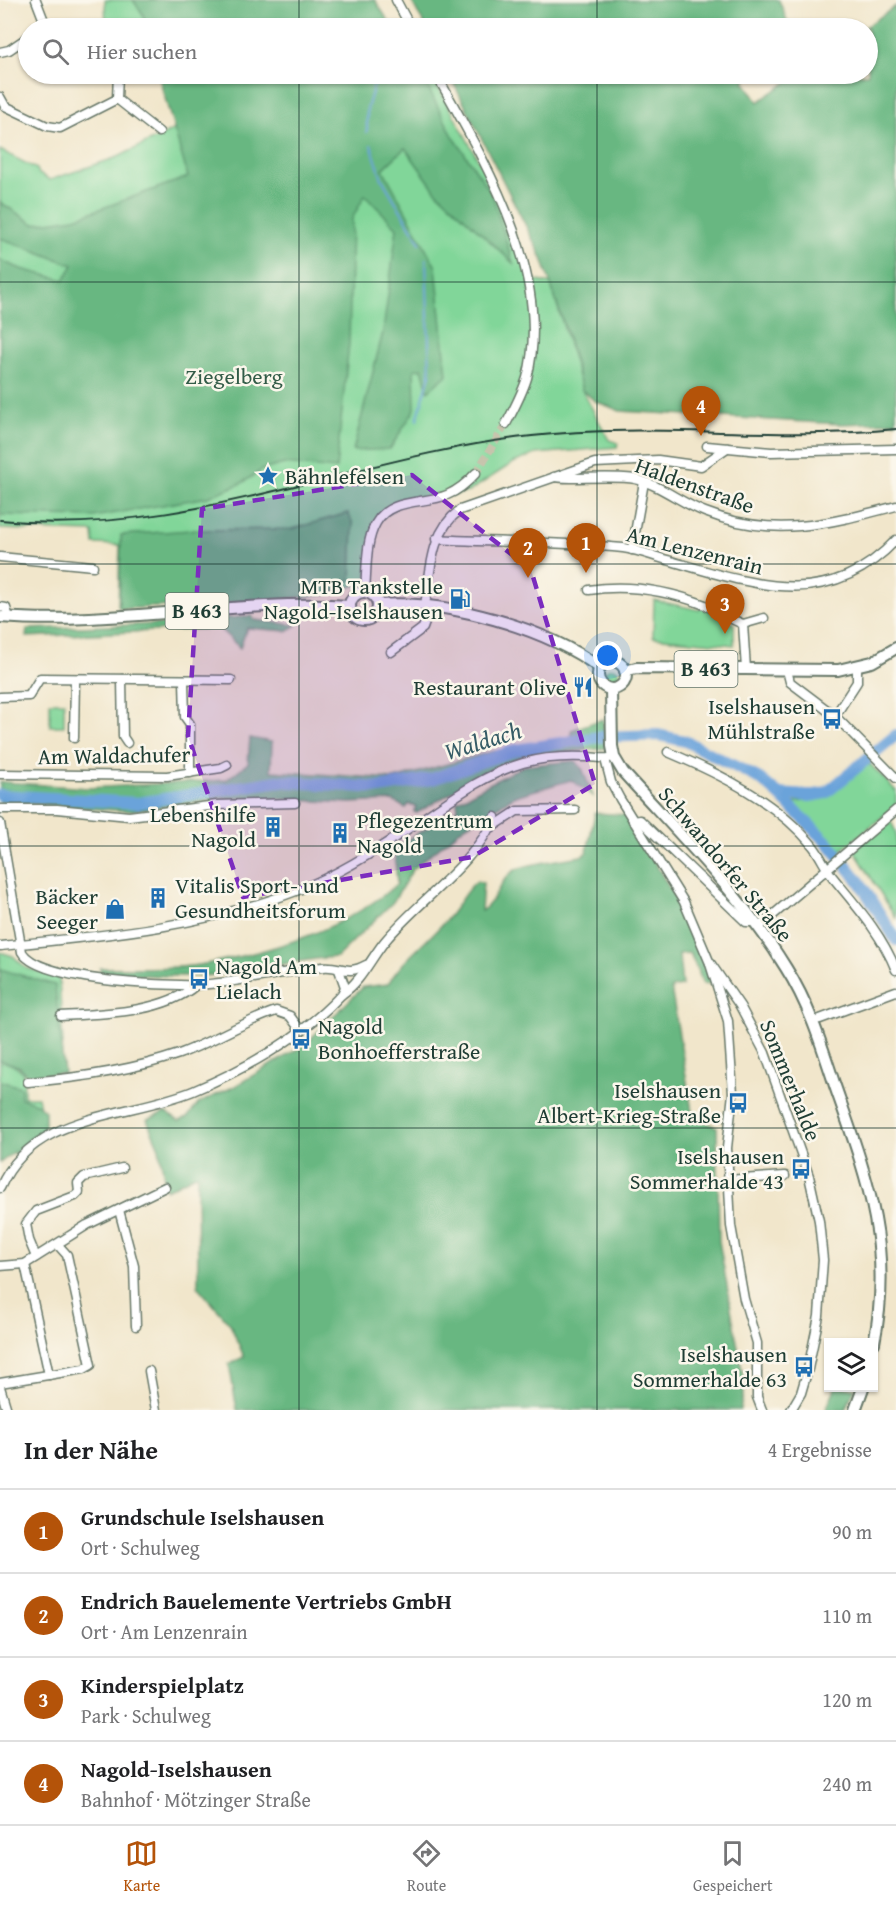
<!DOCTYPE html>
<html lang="de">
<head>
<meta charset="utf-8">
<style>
	body { margin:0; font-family:"Gentium Book Plus",serif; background:#f6f6f6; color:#202124 }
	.controls { position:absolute; right:18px; bottom:18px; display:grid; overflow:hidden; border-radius:0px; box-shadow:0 2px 4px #0004 }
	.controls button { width:54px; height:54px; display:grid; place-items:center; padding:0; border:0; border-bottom:2px solid #e0e0e0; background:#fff; color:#202124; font:30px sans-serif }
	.you { position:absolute; left:608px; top:656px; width:21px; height:21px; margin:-15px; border:4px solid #fff; border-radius:50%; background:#1a73e8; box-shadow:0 0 0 9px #1a73e833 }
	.badge { display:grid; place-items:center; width:39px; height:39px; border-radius:50%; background:#b45309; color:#fff; font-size:20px; font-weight:700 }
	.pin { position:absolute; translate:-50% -50px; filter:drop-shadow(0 2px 3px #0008) }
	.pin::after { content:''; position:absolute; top:32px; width:21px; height:18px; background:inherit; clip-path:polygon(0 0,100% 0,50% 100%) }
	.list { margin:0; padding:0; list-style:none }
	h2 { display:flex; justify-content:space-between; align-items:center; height:78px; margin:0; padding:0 24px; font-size:26px }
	h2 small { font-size:20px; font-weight:400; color:#757577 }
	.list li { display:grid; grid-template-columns:39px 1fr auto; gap:18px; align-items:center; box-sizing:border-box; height:84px; padding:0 24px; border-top:2px solid #e0e0e0 }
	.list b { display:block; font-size:22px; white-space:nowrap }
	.list p { margin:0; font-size:20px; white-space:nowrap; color:#757577 }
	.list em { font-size:20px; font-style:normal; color:#757577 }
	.icon { flex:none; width:33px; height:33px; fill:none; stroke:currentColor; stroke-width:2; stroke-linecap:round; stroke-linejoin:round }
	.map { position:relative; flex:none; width:896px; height:1410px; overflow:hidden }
	.search { position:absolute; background:#fff; box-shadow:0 2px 4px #0004; left:18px; right:18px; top:18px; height:66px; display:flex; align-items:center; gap:15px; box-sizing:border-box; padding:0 21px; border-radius:33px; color:#757577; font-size:22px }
	.sheet { height:414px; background:#fff }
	nav { display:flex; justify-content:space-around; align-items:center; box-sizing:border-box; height:84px; border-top:2px solid #e0e0e0; background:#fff; font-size:16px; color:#757577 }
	nav a { display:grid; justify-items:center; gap:3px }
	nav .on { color:#b45309 }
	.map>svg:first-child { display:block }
	.green { fill:#81d699; stroke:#508a66; stroke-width:1.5 }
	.forest { fill:#68b781; stroke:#447a5a; stroke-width:1.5 }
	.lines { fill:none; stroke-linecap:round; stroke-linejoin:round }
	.stream { stroke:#6ba3da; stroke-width:2 }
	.river { stroke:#6ba3da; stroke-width:12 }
	.minor-tunnel { stroke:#c7c4ad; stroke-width:8; stroke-dasharray:8 4; stroke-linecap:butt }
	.minor-casing { stroke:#687869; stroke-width:11 }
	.major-casing { stroke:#687869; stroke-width:14 }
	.minor { stroke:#fff; stroke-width:8 }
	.major { stroke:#fff; stroke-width:10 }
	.rail { stroke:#1f3d34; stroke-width:2 }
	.marked { fill:#7b2cbf; fill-opacity:0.2; stroke:#7b2cbf; stroke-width:4.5; stroke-dasharray:12 8; stroke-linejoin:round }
	.grid { fill:none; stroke:#1f3d34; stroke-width:1.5; stroke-opacity:0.55 }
	.labels { text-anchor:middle; stroke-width:5; stroke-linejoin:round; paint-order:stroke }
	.shield { fill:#fbf7ec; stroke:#61756b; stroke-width:1.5 }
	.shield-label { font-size:21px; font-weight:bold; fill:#1f3d34 }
	.park-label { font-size:22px; fill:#335c48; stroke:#fbf7ec }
	.poi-label { font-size:22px; fill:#1f3d34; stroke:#fbf7ec; text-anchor:end }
	.street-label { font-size:22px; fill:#1f3d34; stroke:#fbf7ec }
	.water-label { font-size:24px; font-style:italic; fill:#365c66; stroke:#fbf7ec }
</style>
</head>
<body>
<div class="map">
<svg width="896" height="1410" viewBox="0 0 896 1410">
	<rect width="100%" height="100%" fill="#fbf7ec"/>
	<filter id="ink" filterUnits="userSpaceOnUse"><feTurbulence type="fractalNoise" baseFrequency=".0167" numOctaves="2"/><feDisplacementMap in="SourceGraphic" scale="12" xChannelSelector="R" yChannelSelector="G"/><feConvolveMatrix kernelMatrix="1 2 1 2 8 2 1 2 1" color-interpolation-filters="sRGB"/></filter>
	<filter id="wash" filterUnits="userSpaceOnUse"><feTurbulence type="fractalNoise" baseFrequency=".008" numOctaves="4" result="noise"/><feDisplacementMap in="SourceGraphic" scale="24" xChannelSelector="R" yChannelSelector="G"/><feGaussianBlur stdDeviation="1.35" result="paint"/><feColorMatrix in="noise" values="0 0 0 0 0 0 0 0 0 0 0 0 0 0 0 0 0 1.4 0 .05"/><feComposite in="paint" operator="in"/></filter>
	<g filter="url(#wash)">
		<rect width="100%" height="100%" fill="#f1e6cb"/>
		<g class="green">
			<path d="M105 0H133L143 14 146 28H106Z"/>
			<path d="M165 74H431L496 192 530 279 551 284 582 390 609 440 618 443 617 447 536 454 513 463 468 492 400 505 376 522 366 582 334 592 325 586 223 601 118 606 120 545 94 544 93 532 0 529V150L37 169 39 174 50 180 118 157 175 129 188 172Z"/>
			<path d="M654 600 699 610 703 605 734 624V645L653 637Z"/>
			<circle cx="612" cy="676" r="8"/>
			<rect x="50" y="702" width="14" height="24"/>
			<path d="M869 763 896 791V806L840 851 789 803 827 798Z"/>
			<path d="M890 820 896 832V918L854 850Z"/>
			<path d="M0 952 13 956 26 968 59 977 63 1045 26 1051 0 1040Z"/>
			<path d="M0 1060C28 1070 23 1070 24 1097H38L44 1130 16 1154 0 1146Z"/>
		</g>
		<g class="forest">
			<path d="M133 0H375L393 28H146L143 14Z"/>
			<path d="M411 0H779L790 28H426Z"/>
			<path d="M896 6V422L840 424 620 411 595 401 582 390 567 334 542 258 449 74H753L744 81 758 102 799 74H868V28H864Z"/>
			<path d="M158 74H421L453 136 492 194 513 263 435 190 405 148 383 169 436 267 447 375 428 391 422 368 414 370 415 409 390 449 353 451 383 332 397 228 365 195 352 219 349 343 336 469 284 464 262 470 242 483 208 497 93 517 0 515V260L21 269 64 280 73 265 0 238V202L34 224 75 218 188 177Z"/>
			<path d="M348 513 353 524 351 580 329 594 268 601 119 609 121 535 191 530 292 529Z"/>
			<path d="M252 616 254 620 297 625 287 631 247 628 240 648 219 628 26 637 27 629 158 624Z"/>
			<path d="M603 719 607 748 520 757 481 775 417 813 414 812 416 807 409 804 406 808 393 801 349 803 280 799 228 798 130 811 0 802V782H3L88 788 226 780 248 763 250 738 272 742 271 771 394 779 490 752 572 736 571 730Z"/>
			<path d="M575 761 582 768 593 796 571 780 515 796 465 826 413 869 393 902 337 957C296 959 257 971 215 975 178 978 138 974 101 974L100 968C134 967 177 970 210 963 275 950 346 929 397 884L394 848 458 809 457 801 523 766Z"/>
			<path d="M595 813 627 815 676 899 713 983 703 984 690 953 679 954 682 986 671 988 693 1117 717 1127 719 1241 745 1387 740 1410H237L229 1364 244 1357 230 1324 198 1287 197 1174 166 1190 159 1148 147 1120 165 1112 179 1121 187 1118 199 1103 235 1086 303 1046 363 987 388 984C404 957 432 939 451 914 460 903 465 890 477 881L483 883 481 911C496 903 499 878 517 869 529 863 566 859 581 856L587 852Z"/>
			<path d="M0 969 55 985 64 1073 26 1075 20 1067 0 1060Z"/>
			<path d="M0 1081 21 1087V1098L36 1103 45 1111V1127L0 1163Z"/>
			<path d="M835 1388H855L845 1410H826Z"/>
		</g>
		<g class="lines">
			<g class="stream">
				<path d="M367 132V109L376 78"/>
				<path d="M371 145 382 179 420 243"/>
				<path d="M417 420 430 375 426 259"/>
			</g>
			<g class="river">
				<path d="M778 794 810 796 826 793 896 735"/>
				<path d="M0 795 138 803 278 781 379 788 432 779 515 750 600 737 658 735 685 741 760 779 778 794 830 845 859 881 896 940"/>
			</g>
		</g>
	</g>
	<g filter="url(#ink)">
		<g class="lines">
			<path class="minor-tunnel" d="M476 473 506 424"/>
			<g class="minor-casing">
				<g id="minor">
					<path d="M36 0 46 26 42 28"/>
					<path d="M396 0 411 28"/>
					<path d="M89 28H97"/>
					<path d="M0 52 9 50 28 37"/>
					<path d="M38 74H43"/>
					<path d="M436 74C484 160 554 275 527 378 522 394 514 409 506 424"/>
					<path d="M0 97 5 106 47 126 60 128 117 99 118 74"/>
					<path d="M117 99 159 132"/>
					<path d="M707 446 771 452 896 449"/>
					<path d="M554 477C560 480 617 475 635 479 659 484 681 503 705 512 773 539 828 524 896 506"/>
					<path d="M436 539C498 543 562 541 623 548 640 550 655 557 671 561 754 585 828 612 896 540"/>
					<path d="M632 550 644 482"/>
					<path d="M0 557 93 566"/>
					<path d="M589 590C628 584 668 591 705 605 718 611 730 619 743 624L746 669"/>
					<path d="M365 591C367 570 365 542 376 523 389 498 425 504 447 495 459 490 468 482 476 473"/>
					<path d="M425 605C431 571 430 532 460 510L595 463 658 460 701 466 727 448"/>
					<path d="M0 607 6 608 9 618"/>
					<path d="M743 624 764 618"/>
					<path d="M391 652 423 628 431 606"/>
					<path d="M787 670 790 682 835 716 896 778"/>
					<path d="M122 679 123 737 127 743"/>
					<path d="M184 680 185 717 190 724V773"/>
					<path d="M0 697 29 696 40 678 231 680"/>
					<path d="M835 716 857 682V668"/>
					<path d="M74 738 75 679"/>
					<path d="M668 752C720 774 776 801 813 846 821 856 826 870 835 880 859 909 882 935 896 970"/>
					<path d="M605 759 611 782 620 799 684 902 709 961 740 1006 765 1053 809 1176 819 1221 823 1260 819 1316 808 1369 801 1393 791 1410"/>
					<path d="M0 774 167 776 221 768 227 765"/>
					<path d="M0 809H57L129 816 217 805 295 803"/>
					<path d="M633 821 640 820 746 922H754"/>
					<path d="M0 823 22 952C39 981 162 986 196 985 239 983 280 972 323 967 341 965 346 976 366 965"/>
					<path d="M491 828 517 811 575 810"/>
					<path d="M759 927 896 810"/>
					<path d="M0 946C105 936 214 926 311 885 350 868 386 844 421 820 453 798 485 774 523 763 544 757 566 756 587 757 594 757 602 759 609 758"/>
					<path d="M710 964 728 1021 733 1093 727 1148 731 1226 744 1299 757 1343V1397L762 1410"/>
					<path d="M342 994C361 982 371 958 385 941 420 899 472 867 495 817"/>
					<path d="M61 1016C102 1014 164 1013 196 985"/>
					<path d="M820 1019 896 991"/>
					<path d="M28 1082C80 1078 130 1071 179 1054 212 1042 243 1022 276 1011L290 1016 301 1031"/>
					<path d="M727 1180 785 1176"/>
					<path d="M0 1188C33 1112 126 1118 193 1091 248 1068 301 1038 342 994L345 987 339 970"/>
					<path d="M119 1210 134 1266 136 1326"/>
					<path d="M36 1257 29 1240 26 1224 36 1211 75 1196 79 1192 78 1183 84 1177 122 1168"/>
					<path d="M25 1264 49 1375"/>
					<path d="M0 1266 25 1264 87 1225 165 1187"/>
					<path d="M149 1371 156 1410"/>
					<path d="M0 1383 84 1369 91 1365 67 1255 58 1245"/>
					<path d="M0 1387 7 1410"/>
				</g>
			</g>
			<g class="major-casing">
				<g id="major">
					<circle cx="364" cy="606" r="14"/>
					<path d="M379 605C446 599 546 628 600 668"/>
					<path d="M0 617C117 626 233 599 350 606"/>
					<circle cx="612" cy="675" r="14"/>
					<path d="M625 671 636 668 838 670 872 662 896 648"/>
					<path d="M611 689 612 746 614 757 623 772C680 835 742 896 786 968 809 1004 822 1046 835 1086 866 1175 894 1246 874 1343"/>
					<path d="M855 1410 863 1388"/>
				</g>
			</g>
			<use href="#minor" class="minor"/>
			<use href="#major" class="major"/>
			<path class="rail" d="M0 520C185 539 351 456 532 436 653 422 775 441 896 429"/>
		</g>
	</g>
	<path class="marked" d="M412 475 531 570 595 784 472 857 243 897 188 736 202 509Z"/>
	<path class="grid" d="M299 0V28M597 0V28M299 74V1410M597 74V1410M0 282H896M0 564H896M0 846H896M0 1128H896"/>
	<defs>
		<g id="sight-bare" transform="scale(1.62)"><path d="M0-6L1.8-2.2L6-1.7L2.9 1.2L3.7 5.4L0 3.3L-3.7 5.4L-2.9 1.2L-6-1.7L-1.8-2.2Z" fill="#1f6fb2" stroke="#fbf7ec" stroke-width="2.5" paint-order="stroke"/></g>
		<g id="fuel-bare" transform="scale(1.62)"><path d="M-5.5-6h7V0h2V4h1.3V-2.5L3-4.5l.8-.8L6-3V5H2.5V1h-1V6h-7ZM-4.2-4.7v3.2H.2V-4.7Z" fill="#1f6fb2" stroke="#fbf7ec" stroke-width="2.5" paint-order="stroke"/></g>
		<g id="restaurant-bare" transform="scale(1.62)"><path d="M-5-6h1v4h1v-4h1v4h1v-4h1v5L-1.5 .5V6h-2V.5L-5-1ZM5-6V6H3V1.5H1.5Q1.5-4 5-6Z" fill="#1f6fb2" stroke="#fbf7ec" stroke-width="2.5" paint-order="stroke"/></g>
		<g id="bus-bare" transform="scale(1.62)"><path d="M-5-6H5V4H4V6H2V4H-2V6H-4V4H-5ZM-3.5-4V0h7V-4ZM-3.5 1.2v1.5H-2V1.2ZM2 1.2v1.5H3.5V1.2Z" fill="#1f6fb2" stroke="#fbf7ec" stroke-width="2.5" paint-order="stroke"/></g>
		<g id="building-bare" transform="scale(1.62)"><path d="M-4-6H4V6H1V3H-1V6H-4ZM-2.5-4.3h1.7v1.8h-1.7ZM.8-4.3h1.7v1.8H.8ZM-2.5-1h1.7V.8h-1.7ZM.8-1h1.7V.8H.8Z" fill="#1f6fb2" stroke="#fbf7ec" stroke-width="2.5" paint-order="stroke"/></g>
		<g id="shop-bare" transform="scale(1.62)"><path d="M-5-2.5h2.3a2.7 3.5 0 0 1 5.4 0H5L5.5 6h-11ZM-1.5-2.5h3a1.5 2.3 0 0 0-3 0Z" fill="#1f6fb2" stroke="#fbf7ec" stroke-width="2.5" paint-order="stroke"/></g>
	</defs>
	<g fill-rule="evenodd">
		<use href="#sight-bare" x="268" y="476"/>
		<use href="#fuel-bare" x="460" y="599"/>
		<use href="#restaurant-bare" x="583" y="687"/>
		<use href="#bus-bare" x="832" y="719"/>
		<use href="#building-bare" x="273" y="827"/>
		<use href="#building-bare" x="340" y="833"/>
		<use href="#building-bare" x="158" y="898"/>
		<use href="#shop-bare" x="115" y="909"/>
		<use href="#bus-bare" x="199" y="979"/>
		<use href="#bus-bare" x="301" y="1039"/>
		<use href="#bus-bare" x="738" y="1103"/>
		<use href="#bus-bare" x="801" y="1169"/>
		<use href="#bus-bare" x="804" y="1367"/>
	</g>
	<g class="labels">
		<g class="shield">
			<rect x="165.5" y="593" width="63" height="36" rx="4.5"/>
			<rect x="674.5" y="651" width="63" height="36" rx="4.5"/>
		</g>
		<g class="shield-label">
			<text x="197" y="618">B 463</text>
			<text x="706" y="676">B 463</text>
		</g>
		<g class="park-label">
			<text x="234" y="384">Ziegelberg</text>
		</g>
		<g class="poi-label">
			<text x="285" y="484" text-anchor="start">Bähnlefelsen</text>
			<text x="443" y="594">MTB Tankstelle<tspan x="443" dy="25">Nagold-Iselshausen</tspan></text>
			<text x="566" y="695">Restaurant Olive</text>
			<text x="815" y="714">Iselshausen<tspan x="815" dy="25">Mühlstraße</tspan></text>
			<text x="256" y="822">Lebenshilfe<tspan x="256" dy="25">Nagold</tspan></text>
			<text x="357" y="828" text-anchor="start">Pflegezentrum<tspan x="357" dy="25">Nagold</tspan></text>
			<text x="175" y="893" text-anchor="start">Vitalis Sport- und<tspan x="175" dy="25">Gesundheitsforum</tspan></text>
			<text x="98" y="904">Bäcker<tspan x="98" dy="25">Seeger</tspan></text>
			<text x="216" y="974" text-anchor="start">Nagold Am<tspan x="216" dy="25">Lielach</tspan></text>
			<text x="318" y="1034" text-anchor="start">Nagold<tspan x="318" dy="25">Bonhoefferstraße</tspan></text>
			<text x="721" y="1098">Iselshausen<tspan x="721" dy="25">Albert-Krieg-Straße</tspan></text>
			<text x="784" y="1164">Iselshausen<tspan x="784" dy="25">Sommerhalde 43</tspan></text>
			<text x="787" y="1362">Iselshausen<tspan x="787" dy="25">Sommerhalde 63</tspan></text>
		</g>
		<g class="street-label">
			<text transform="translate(695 485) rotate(20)" y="8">Haldenstraße</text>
			<text transform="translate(695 550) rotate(14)" y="8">Am Lenzenrain</text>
			<text transform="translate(114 755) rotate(-1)" y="8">Am Waldachufer</text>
			<text transform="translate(726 864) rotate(50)" y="8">Schwandorfer Straße</text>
			<text transform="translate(791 1080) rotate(68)" y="8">Sommerhalde</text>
		</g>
		<g class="water-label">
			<text transform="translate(483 741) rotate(-17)" y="8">Waldach</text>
		</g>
	</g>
</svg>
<div class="controls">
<button><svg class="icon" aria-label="layers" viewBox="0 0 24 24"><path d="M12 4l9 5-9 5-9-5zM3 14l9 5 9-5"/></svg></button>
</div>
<div class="you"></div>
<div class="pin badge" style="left:586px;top:573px">1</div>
<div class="pin badge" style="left:528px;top:578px">2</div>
<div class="pin badge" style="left:725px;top:634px">3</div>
<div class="pin badge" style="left:701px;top:436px">4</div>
<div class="search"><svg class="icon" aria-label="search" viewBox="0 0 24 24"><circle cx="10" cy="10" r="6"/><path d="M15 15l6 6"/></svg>Hier suchen</div>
</div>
<section class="sheet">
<h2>In der Nähe<small>4 Ergebnisse</small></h2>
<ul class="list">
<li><span class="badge">1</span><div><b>Grundschule Iselshausen</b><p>Ort · Schulweg</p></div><em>90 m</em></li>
<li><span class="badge">2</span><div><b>Endrich Bauelemente Vertriebs GmbH</b><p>Ort · Am Lenzenrain</p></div><em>110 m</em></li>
<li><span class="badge">3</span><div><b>Kinderspielplatz</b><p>Park · Schulweg</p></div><em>120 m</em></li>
<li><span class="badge">4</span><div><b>Nagold-Iselshausen</b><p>Bahnhof · Mötzinger Straße</p></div><em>240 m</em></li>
</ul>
</section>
<nav>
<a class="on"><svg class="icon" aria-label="map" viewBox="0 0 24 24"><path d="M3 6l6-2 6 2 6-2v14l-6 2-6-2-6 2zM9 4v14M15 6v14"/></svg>Karte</a>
<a><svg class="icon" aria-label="directions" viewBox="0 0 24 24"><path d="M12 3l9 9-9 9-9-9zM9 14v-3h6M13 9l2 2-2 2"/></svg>Route</a>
<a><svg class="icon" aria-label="saved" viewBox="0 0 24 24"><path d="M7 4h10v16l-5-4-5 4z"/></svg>Gespeichert</a>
</nav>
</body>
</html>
